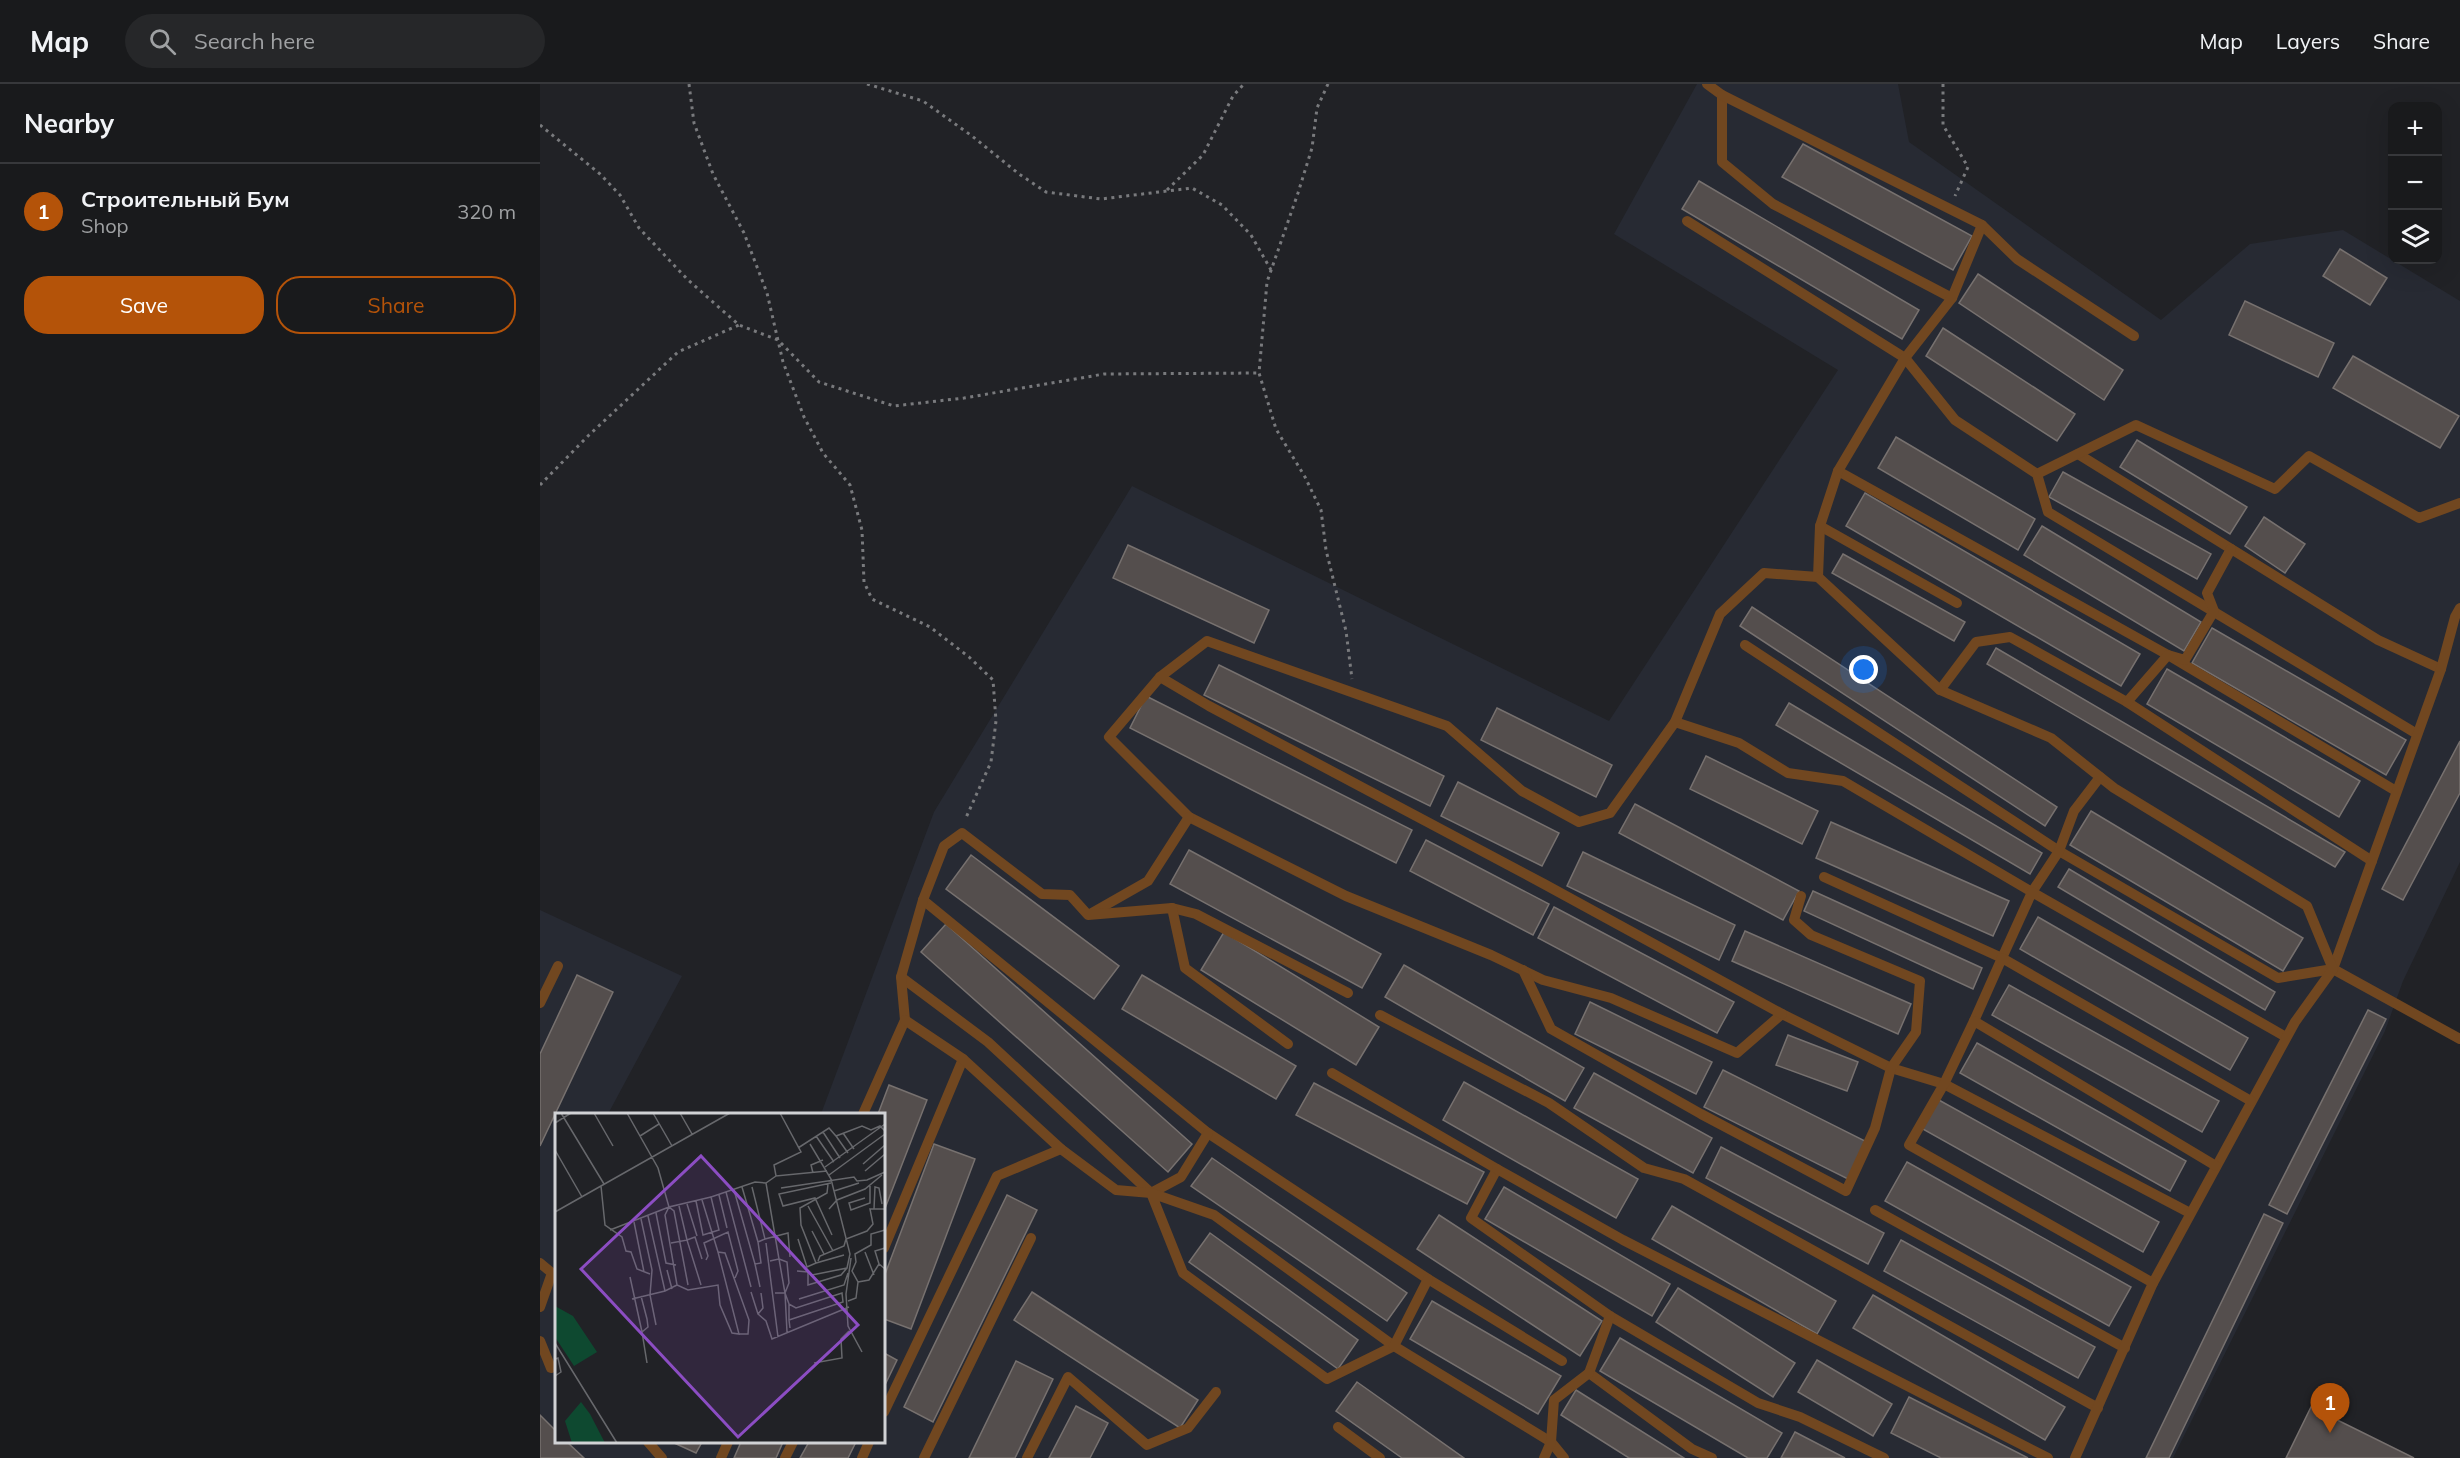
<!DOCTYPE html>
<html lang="en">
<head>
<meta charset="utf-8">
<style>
	body { margin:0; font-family:Mulish,sans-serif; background:#262729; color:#f1f3f6 }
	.controls { position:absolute; right:18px; top:18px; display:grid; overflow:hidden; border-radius:12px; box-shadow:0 6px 24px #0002 }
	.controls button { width:54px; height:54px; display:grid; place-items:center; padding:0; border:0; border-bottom:2px solid #37383b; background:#191a1c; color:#f1f3f6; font:30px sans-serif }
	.you { position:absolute; left:1324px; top:586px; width:21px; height:21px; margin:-15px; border:4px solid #fff; border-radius:50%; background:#1a73e8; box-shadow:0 0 0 9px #1a73e833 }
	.badge { display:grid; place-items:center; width:39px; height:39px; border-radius:50%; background:#b45309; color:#fff; font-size:20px; font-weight:700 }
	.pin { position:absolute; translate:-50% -50px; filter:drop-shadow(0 2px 3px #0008) }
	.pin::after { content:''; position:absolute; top:32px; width:21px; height:18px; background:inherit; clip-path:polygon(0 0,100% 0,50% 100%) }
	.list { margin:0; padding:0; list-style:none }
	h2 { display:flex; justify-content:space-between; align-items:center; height:78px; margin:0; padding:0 24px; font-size:26px }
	h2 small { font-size:20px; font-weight:400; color:#9fa1a3 }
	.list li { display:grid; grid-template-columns:39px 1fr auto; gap:18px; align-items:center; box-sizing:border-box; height:96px; padding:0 24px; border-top:2px solid #37383b }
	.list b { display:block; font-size:22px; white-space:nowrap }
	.list p { margin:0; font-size:20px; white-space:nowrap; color:#9fa1a3 }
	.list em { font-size:20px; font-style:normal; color:#9fa1a3 }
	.actions { display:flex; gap:12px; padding:18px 24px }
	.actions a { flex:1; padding:14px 0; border:2px solid #b45309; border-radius:24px; text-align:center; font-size:21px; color:#b45309 }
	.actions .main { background:#b45309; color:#fff }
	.icon { flex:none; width:33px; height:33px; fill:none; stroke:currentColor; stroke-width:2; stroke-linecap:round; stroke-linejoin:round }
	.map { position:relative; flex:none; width:1920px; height:1374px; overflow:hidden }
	header { display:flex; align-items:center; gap:36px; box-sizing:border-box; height:84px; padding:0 30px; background:#191a1c; border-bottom:2px solid #37383b }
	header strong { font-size:28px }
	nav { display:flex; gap:33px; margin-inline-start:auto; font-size:21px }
	.search { width:420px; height:54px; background:#262729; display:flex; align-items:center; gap:15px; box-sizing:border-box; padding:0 21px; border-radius:33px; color:#9fa1a3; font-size:22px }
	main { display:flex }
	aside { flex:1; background:#191a1c }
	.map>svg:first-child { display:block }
	.built { fill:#272a33 }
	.building { fill:#544e4d; stroke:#77716f; stroke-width:1.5 }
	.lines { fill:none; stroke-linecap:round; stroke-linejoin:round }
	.path { stroke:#797a7d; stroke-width:3; stroke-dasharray:3 4.5; stroke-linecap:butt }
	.lane { stroke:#714720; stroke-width:10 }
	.inset-road { fill:none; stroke:#67686c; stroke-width:1.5 }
	.view { fill:#8c4dc3; fill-opacity:0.15; stroke:#8c4dc3; stroke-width:3 }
	.inset-edge { fill:none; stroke:#d1d2d5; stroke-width:3 }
</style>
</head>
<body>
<header>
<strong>Map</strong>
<div class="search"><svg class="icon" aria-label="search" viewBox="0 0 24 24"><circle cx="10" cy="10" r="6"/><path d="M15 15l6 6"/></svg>Search here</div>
<nav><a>Map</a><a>Layers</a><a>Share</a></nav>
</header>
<main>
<aside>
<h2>Nearby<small></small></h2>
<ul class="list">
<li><span class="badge">1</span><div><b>Строительный Бум</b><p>Shop</p></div><em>320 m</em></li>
</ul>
<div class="actions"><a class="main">Save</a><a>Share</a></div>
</aside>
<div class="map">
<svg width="1920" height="1374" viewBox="0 0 1920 1374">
	<rect width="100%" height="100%" fill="#212226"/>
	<path class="built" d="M1157 0H1358L1369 58 1621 236 1710 160 1803 146 1920 217V778L1863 897 1845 947 1633 1374H0V826L142 892 68 1030H16V1358H344V1030H281L394 728 592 402 1069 637 1298 286 1074 150Z"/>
	<g class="building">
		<path d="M1263 60 1432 152 1413 186 1242 93Z"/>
		<path d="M1159 97 1379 226 1362 255 1142 125Z"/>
		<path d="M1800 165 1847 194 1830 221 1783 192Z"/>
		<path d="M1438 190 1583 286 1564 316 1419 219Z"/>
		<path d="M1705 217 1794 259 1778 293 1689 251Z"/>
		<path d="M1403 244 1535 330 1517 357 1386 272Z"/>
		<path d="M1813 272 1919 332 1900 364 1793 304Z"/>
		<path d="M1356 353 1495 435 1478 466 1338 384Z"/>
		<path d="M1597 356 1707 423 1690 450 1580 383Z"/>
		<path d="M1523 388 1671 470 1657 495 1509 413Z"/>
		<path d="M1325 409 1600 570 1581 602 1306 442Z"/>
		<path d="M1724 433 1765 460 1745 489 1705 462Z"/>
		<path d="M1502 442 1661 538 1644 567 1484 471Z"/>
		<path d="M588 461 729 526 714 559 573 494Z"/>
		<path d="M1303 470 1425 538 1414 557 1292 489Z"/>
		<path d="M1212 523 1517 723 1505 742 1200 542Z"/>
		<path d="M1672 544 1866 656 1846 691 1652 579Z"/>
		<path d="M1456 564 1805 768 1795 783 1447 580Z"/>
		<path d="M679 581 904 692 890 722 664 611Z"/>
		<path d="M1627 585 1820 697 1799 733 1607 620Z"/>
		<path d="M606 612 872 746 856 779 590 644Z"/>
		<path d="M1249 619 1502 769 1490 790 1236 641Z"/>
		<path d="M957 624 1072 681 1056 713 941 656Z"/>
		<path d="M1920 657V709L1863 816 1842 805Z"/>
		<path d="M1166 672 1278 727 1262 760 1150 705Z"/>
		<path d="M918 698 1019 749 1002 782 901 732Z"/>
		<path d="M1095 720 1259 807 1243 836 1079 749Z"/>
		<path d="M1551 727 1763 854 1743 887 1530 761Z"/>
		<path d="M1291 738 1469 817 1453 852 1276 774Z"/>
		<path d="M886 756 1009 820 993 851 870 787Z"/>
		<path d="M649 766 841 870 822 904 630 800Z"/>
		<path d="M1043 768 1195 841 1179 876 1027 802Z"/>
		<path d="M431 771 579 882 554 915 406 805Z"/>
		<path d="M1529 785 1735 908 1725 926 1518 803Z"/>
		<path d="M1273 807 1442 884 1433 905 1264 827Z"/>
		<path d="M1014 823 1194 918 1177 949 998 854Z"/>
		<path d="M1498 833 1708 954 1690 986 1480 865Z"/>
		<path d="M406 840 652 1060 628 1088 381 868Z"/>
		<path d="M1205 847 1371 920 1358 950 1192 877Z"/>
		<path d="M684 848 839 943 816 981 661 886Z"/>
		<path d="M864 881 1044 984 1025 1017 845 913Z"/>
		<path d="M37 891 73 908 0 1062V970Z"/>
		<path d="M602 891 756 982 736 1015 582 925Z"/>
		<path d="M1469 901 1679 1017 1662 1048 1452 931Z"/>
		<path d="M1050 918 1172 978 1156 1010 1035 950Z"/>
		<path d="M1828 926 1846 935 1747 1130 1729 1121Z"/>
		<path d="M1248 951 1318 978 1307 1007 1236 981Z"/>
		<path d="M1437 959 1646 1077 1630 1107 1420 989Z"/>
		<path d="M1183 986 1327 1058 1308 1095 1164 1023Z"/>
		<path d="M1054 989 1172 1054 1153 1089 1034 1024Z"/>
		<path d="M924 998 1098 1095 1076 1134 903 1036Z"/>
		<path d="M774 999 944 1088 927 1120 756 1031Z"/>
		<path d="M349 1001 387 1016 344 1127V1030H338Z"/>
		<path d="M1397 1015 1619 1138 1603 1168 1381 1044Z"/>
		<path d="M394 1060 435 1075 371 1245 344 1235V1193Z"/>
		<path d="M1181 1063 1344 1149 1328 1180 1166 1094Z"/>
		<path d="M672 1074 867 1209 847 1237 651 1102Z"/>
		<path d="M1367 1078 1591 1203 1569 1242 1345 1117Z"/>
		<path d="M964 1103 1130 1200 1112 1232 945 1135Z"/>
		<path d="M467 1111 497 1126 393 1338 364 1323Z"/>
		<path d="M1132 1122 1296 1217 1277 1250 1112 1155Z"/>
		<path d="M1724 1130 1743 1139 1629 1374H1606Z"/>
		<path d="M899 1131 1062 1237 1040 1272 877 1165Z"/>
		<path d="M670 1149 818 1256 798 1285 649 1178Z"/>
		<path d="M1361 1156 1555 1263 1538 1294 1344 1187Z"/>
		<path d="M1138 1204 1255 1279 1233 1313 1116 1238Z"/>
		<path d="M492 1208 658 1316 640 1344 474 1236Z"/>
		<path d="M1333 1211 1525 1323 1505 1356 1313 1244Z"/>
		<path d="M892 1217 1021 1292 998 1330 870 1255Z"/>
		<path d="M1080 1254 1242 1349 1227 1374H1208L1060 1287Z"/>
		<path d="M344 1269 357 1276 344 1303Z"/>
		<path d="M1277 1276 1352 1320 1333 1352 1258 1308Z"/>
		<path d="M476 1277 513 1295 475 1374H429Z"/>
		<path d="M817 1298 924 1374H862L796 1327Z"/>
		<path d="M1036 1306 1144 1374H1089L1021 1331Z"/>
		<path d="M1369 1313 1488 1374H1401L1351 1349Z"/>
		<path d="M536 1322 568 1339 550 1374H509Z"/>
		<path d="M1771 1323 1874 1374H1746Z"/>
		<path d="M0 1331 16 1347V1358H27L44 1374H0Z"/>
		<path d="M1255 1348 1305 1374H1241Z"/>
		<path d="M132 1358H162L156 1369Z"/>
		<path d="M201 1358H243L236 1374H194Z"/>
		<path d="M269 1358H316L308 1374H260Z"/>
	</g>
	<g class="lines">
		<g class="path">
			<path d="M149 0 154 39 173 90 204 149 227 209 243 278 264 333 283 369 310 401 322 446 324 498 332 515 390 543 429 573 453 596 456 637 451 678 425 736"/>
			<path d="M327 0 383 17 432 52 479 90 506 108 561 115 652 104 682 121 711 151 731 186"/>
			<path d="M788 0 777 24 772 64 758 109 727 198 719 289 736 345 765 393 781 426 786 466 806 547 812 595"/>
			<path d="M1403 0V41L1428 83 1415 112"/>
			<path d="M0 41 60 90 80 111 99 144 148 196 199 241 238 256 279 298 354 322 424 314 564 290 719 289"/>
			<path d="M627 106 663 71 693 12 704 0"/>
			<path d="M0 401 48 352 138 268 199 241"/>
		</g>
		<g class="lane">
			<path d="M1167 0 1182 11V78L1233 120 1412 214"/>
			<path d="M1182 11 1442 141 1477 175 1594 252"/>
			<path d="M1147 137 1365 274 1415 336 1497 390 1508 428 1877 650"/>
			<path d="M1538 370 1838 556 1901 585"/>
			<path d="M1298 387 1628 571 1856 707"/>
			<path d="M1497 390 1596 341 1735 405 1769 372 1879 434 1920 419"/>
			<path d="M1280 442 1417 519"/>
			<path d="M1278 493 1280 442 1298 387 1365 274 1412 214 1442 141"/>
			<path d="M1205 561 1519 767 1738 894 1793 885 1920 955"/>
			<path d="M620 593 569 653 649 733 806 812 951 871 1003 896 1071 914 1197 969 1242 930 1351 984 1404 1000 1650 1129"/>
			<path d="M1400 606 1436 558 1470 553 1587 618 1832 777"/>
			<path d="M1587 618 1628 571 1645 576 1674 527 1667 509 1691 465"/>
			<path d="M1135 638 1199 659 1248 689 1303 697 1492 808 1519 767 1534 727 1560 693"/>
			<path d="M1284 793 1462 874 1492 808 1746 953"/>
			<path d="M383 816 668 1049 888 1195 1022 1277"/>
			<path d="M632 824 656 830 808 909"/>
			<path d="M550 830 608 797 649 733"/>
			<path d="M1793 885 1901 585 1915 533 1920 524"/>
			<path d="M983 886 1011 945 1161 1030 1306 1107 1335 1044 1351 984 1376 948 1380 897 1271 851 1254 836 1261 812"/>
			<path d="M361 893 448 958 611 1109 641 1093 668 1049"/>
			<path d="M0 919 18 882"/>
			<path d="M1242 930 1004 800 669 622 620 593 667 557 907 642 982 707 1039 738 1070 729 1135 638 1180 530 1224 489 1278 493 1400 606 1511 654 1574 704 1767 822 1793 885 1755 938 1613 1199"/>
			<path d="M840 931 1009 1019 1104 1084 1144 1095 1558 1324"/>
			<path d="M1434 937 1462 874 1711 1017"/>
			<path d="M792 989 957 1085 931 1134 1070 1232 1218 1319 1260 1333 1344 1374"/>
			<path d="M323 1030 365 936 361 893 383 816 404 762 422 749 502 810 530 811 548 831 632 824 645 884 748 960"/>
			<path d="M521 1065 576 1106 611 1109 643 1189 787 1295 854 1262 674 1131 611 1109"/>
			<path d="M957 1085 1083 1156 1508 1374"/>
			<path d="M1335 1126 1585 1264"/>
			<path d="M344 1164 423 975"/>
			<path d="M0 1179 12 1189 0 1223"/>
			<path d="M888 1195 854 1262 1011 1358 1024 1374"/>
			<path d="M1070 1232 1049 1289 1152 1365 1172 1374"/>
			<path d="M0 1257 11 1284"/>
			<path d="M344 1328 457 1092 521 1065 423 975 365 936"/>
			<path d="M798 1343 840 1374"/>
			<path d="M108 1358 122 1374"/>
			<path d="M181 1374 188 1358"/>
			<path d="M245 1374 253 1358"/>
			<path d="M322 1374 329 1358"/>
			<path d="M384 1374 491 1154"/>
			<path d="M487 1374 528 1293 607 1361 648 1344 676 1308"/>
			<path d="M1004 1374 1011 1358 1014 1316 1049 1289"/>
			<path d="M1535 1374 1613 1199 1369 1061 1404 1000 1434 937 1676 1082"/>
		</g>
	</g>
	<g transform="translate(15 1029)">
		<rect width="330" height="330" fill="#212226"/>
		<path d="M0 193 18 203 42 239 19 253 0 224ZM26 289 35 301 50 330H17L10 308Z" fill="#0e4930"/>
		<path class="inset-road" d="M6 0 49 71M39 0 58 33M72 0 103 55 114 94 119 98 133 172M98 0 117 33M125 0 137 21M225 0 246 39 219 52 221 63 272 58M0 10 16 0M268 19 285 45M288 20 299 36M85 23 104 11M261 23 279 49M281 23 293 40M255 31 276 66 295 141 292 155 257 162M243 35 274 15 281 23 307 13 316 17 325 13 330 18M0 37 27 84M308 51 330 32M270 54 330 11M310 58 330 41M258 60 256 52 268 47M274 62 330 21M276 70 224 81 228 93 260 85 277 122M273 71 272 80 245 95 246 112 261 150 289 142M46 73 50 112 67 124 71 138 76 139 82 156 95 161M187 74 203 129 206 150 200 151 205 174M197 74 210 126 203 129M226 75 299 64 302 68 312 67 330 59M179 77 200 151M279 78 304 70M171 79 196 174M164 82 172 115M156 84 114 94 110 102 122 172 133 177 163 172 165 192 177 220 184 221 163 139M310 85 294 90 296 97 315 90V73M147 87 163 139 170 140 194 207 193 221H184M141 88 148 122 164 117 156 84 200 69 211 70M132 91 142 123M124 93 132 127 140 124 147 146M253 93 278 138M274 96 282 87 310 76 327 62M319 96 320 74 324 75 327 91M0 99 175 0M101 100 111 150 121 152M93 103 110 178M86 106 97 157 95 182 101 212M79 109 89 159M55 117 114 94M257 118 269 141M210 126 233 120 235 144M243 126 252 154 261 150M116 130 132 127 146 172M211 130 223 224M310 139 319 162M296 145 291 181 293 213 307 239M151 147 153 143 149 130 173 119 183 158 180 165M215 148 224 146 211 70 221 63M263 148 265 143 289 133 291 126 312 118 318 111 315 96H330M324 151 320 138 330 135M112 157 117 176M242 158 253 159V172L286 162 292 155M75 164 87 219M303 169 314 167 324 151 330 156M196 179 203 201M206 180 208 195 203 201 211 208 217 226 294 194M220 180H230L232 219M230 180 224 146 232 149 234 170 230 180 234 191M86 183 92 206 93 214 87 219 92 250M77 186 110 178 122 172M244 186 289 172 293 160M293 188 301 185 303 169 297 158 301 149 300 141 316 132V121L330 117M234 207 288 189 287 180 241 195 234 191V207L235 215M0 230 62 330M0 246 3 245 6 259 0 263M259 250 287 245 286 226 294 218"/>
		<path class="view" d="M146 43 303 212 183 324 26 156Z"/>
		<rect width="330" height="330" class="inset-edge"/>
	</g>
</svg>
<div class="controls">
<button>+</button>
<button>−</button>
<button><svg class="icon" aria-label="layers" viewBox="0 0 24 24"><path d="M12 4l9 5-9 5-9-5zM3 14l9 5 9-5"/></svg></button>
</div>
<div class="you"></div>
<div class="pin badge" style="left:1790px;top:1349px">1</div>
</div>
</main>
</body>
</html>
